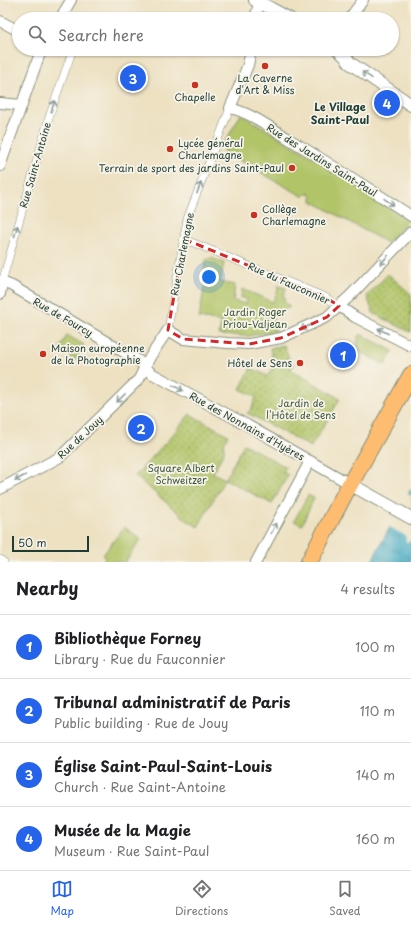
<!DOCTYPE html>
<html lang="en">
<head>
<meta charset="utf-8">
<style>
	body { margin:0; font-family:"Playpen Sans",sans-serif; background:#f2f2f2; color:#202124 }
	.scale { position:absolute; left:12px; bottom:10px; width:77px; box-sizing:border-box; padding-left:4px; border:2px solid #1f3d34; border-top:0; font-size:11px; line-height:14px; white-space:nowrap; color:#1f3d34; -webkit-text-stroke:3px #f7f3e8; paint-order:stroke }
	.you { position:absolute; left:209px; top:277px; width:14px; height:14px; margin:-10px; border:3px solid #fff; border-radius:50%; background:#1a73e8; box-shadow:0 0 0 6px #1a73e833 }
	.badge { display:grid; place-items:center; width:26px; height:26px; border-radius:50%; background:#2563eb; color:#fff; font-size:13px; font-weight:700 }
	.pin { position:absolute; translate:-50% -50%; border:2px solid #fff; box-shadow:0 1px 4px #0006 }
	.list { margin:0; padding:0; list-style:none }
	h2 { display:flex; justify-content:space-between; align-items:center; height:52px; margin:0; padding:0 16px; font-size:17px }
	h2 small { font-size:13px; font-weight:400; color:#757577 }
	.list li { display:grid; grid-template-columns:26px 1fr auto; gap:12px; align-items:center; box-sizing:border-box; height:64px; padding:0 16px; border-top:1px solid #e0e0e0 }
	.list b { display:block; font-size:15px; white-space:nowrap }
	.list p { margin:0; font-size:13px; white-space:nowrap; color:#757577 }
	.list em { font-size:13px; font-style:normal; color:#757577 }
	.icon { flex:none; width:22px; height:22px; fill:none; stroke:currentColor; stroke-width:2; stroke-linecap:round; stroke-linejoin:round }
	.map { position:relative; flex:none; width:411px; height:562px; overflow:hidden }
	.search { position:absolute; background:#fff; box-shadow:0 1px 3px #0004; left:12px; right:12px; top:12px; height:44px; display:flex; align-items:center; gap:10px; box-sizing:border-box; padding:0 14px; border-radius:22px; color:#757577; font-size:15px }
	.sheet { height:308px; background:#fff }
	nav { display:flex; justify-content:space-around; align-items:center; box-sizing:border-box; height:56px; border-top:1px solid #e0e0e0; background:#fff; font-size:11px; color:#757577 }
	nav a { display:grid; justify-items:center; gap:2px }
	nav .on { color:#2563eb }
	.map>svg:first-child { display:block }
	.green { fill:#b1c468; stroke:#68804e }
	.park { fill:url(#park-dots); stroke:#68804e }
	.water { fill:url(#water-ripples); stroke:#31747c }
	.pier { fill:#ede1c2 }
	.lines { fill:none; stroke-linecap:round; stroke-linejoin:round }
	.pedestrian-casing { stroke:#868f7b; stroke-width:8 }
	.minor-casing { stroke:#868f7b; stroke-width:12 }
	.tertiary-casing { stroke:#868f7b; stroke-width:14 }
	.primary-casing { stroke:#868f7b; stroke-width:18 }
	.pedestrian { stroke:#fff; stroke-width:7 }
	.minor { stroke:#fff; stroke-width:10 }
	.tertiary { stroke:#fff; stroke-width:12 }
	.primary { stroke:#fdbc6f; stroke-width:16 }
	.oneway { stroke:#8f9e9a }
	.marked { fill:none; stroke:#d62828; stroke-width:3; stroke-dasharray:8 5; stroke-linejoin:round }
	.poi-dot { fill:#c8321e; stroke:#f7f3e8; stroke-width:1.5 }
	.labels { text-anchor:middle; stroke-width:3.5; stroke-linejoin:round; paint-order:stroke }
	.poi-label { font-size:10px; fill:#1f3d34; stroke:#f7f3e8; text-anchor:start }
	.street-label { font-size:10px; fill:#1f3d34; stroke:#f7f3e8 }
	.park-label { font-size:10px; fill:#3c583e; stroke:#f7f3e8 }
	.neighbourhood-label { font-size:11px; font-weight:bold; fill:#1f3d34; stroke:#f7f3e8 }
</style>
</head>
<body>
<div class="map">
<svg width="411" height="562" viewBox="0 0 411 562">
	<defs>
		<pattern id="park-dots" width="8" height="8" patternUnits="userSpaceOnUse"><rect width="8" height="8" fill="#b1c468"/><path d="M2 2h.1M6 6h.1" fill="none" stroke="#8fa056" stroke-width="1.8" stroke-linecap="round"/></pattern>
		<pattern id="water-ripples" width="26" height="14" patternUnits="userSpaceOnUse"><rect width="26" height="14" fill="#43aac3"/><path d="M2 4q2-2 4 0t4 0M15 11q2-2 4 0t4 0" fill="none" stroke="#378c9f"/></pattern>
	</defs>
	<rect width="100%" height="100%" fill="#f7f3e8"/>
	<filter id="ink" filterUnits="userSpaceOnUse"><feTurbulence type="fractalNoise" baseFrequency=".025" numOctaves="2"/><feDisplacementMap in="SourceGraphic" scale="8" xChannelSelector="R" yChannelSelector="G"/><feConvolveMatrix kernelMatrix="1 2 1 2 8 2 1 2 1" color-interpolation-filters="sRGB"/></filter>
	<filter id="wash" filterUnits="userSpaceOnUse"><feTurbulence type="fractalNoise" baseFrequency=".012" numOctaves="4" result="noise"/><feDisplacementMap in="SourceGraphic" scale="16" xChannelSelector="R" yChannelSelector="G"/><feGaussianBlur stdDeviation="0.9" result="paint"/><feColorMatrix in="noise" values="0 0 0 0 0 0 0 0 0 0 0 0 0 0 0 0 0 1.4 0 .05"/><feComposite in="paint" operator="in"/></filter>
	<g filter="url(#wash)">
		<rect width="100%" height="100%" fill="#ede1c2"/>
		<g class="green">
			<path d="M241 114 360 186 409 220 387 243 312 201V197L310 194H307L304 197 224 152V149L222 147Z"/>
			<path d="M211 258 224 263 220 282 235 285 233 301 246 304 247 299 241 298 242 289 273 302 278 290V286L286 288 283 298H285L284 302 290 307 272 315 276 331 248 336 219 335 221 322 199 318 207 272 204 271 206 260Z"/>
			<path d="M360 334 393 351 385 365 358 351V336Z"/>
			<path d="M67 335 84 345 75 360 59 350Z"/>
			<path d="M308 495 314 498 302 525 294 521Z"/>
			<path d="M124 527 141 539 125 562H104L103 561 105 557 103 555Z"/>
		</g>
		<g class="park">
			<path d="M388 274 411 294V332H410L373 313 367 296Z"/>
			<path d="M284 345 290 361 294 364 291 370 338 397 339 400 340 399 311 447 247 413 251 410 256 397 240 389 251 368 268 376 274 366 270 348Z"/>
			<path d="M190 414 228 435 224 443V452L213 473 225 479 244 444 286 467 283 472 288 475 272 504 225 479 198 527 188 521 135 476 167 441Z"/>
		</g>
		<path class="water" d="M411 489V562H371L405 499Z"/>
		<path class="pier" d="M406 493 411 496V540L406 543V536L388 526Z"/>
	</g>
	<g filter="url(#ink)">
		<g class="lines">
			<g class="pedestrian-casing">
				<g id="pedestrian">
					<path d="M184 239 325 297 339 306"/>
					<path d="M2 282 49 117 73 49"/>
					<path d="M168 330 187 219 230 108"/>
					<path d="M0 559 4 562"/>
				</g>
			</g>
			<g class="minor-casing">
				<g id="minor">
					<path d="M60 19 71 0"/>
					<path d="M255 19 259 3"/>
					<path d="M349 19 363 0"/>
					<path d="M0 21 19 31"/>
					<path d="M251 49 248 65 230 108C251 113 271 128 289 139 330 164 371 189 411 216"/>
					<path d="M0 103 22 105"/>
					<path d="M0 166 39 56 44 49"/>
					<path d="M0 281 12 286 139 361 151 373 247 425 350 484"/>
					<path d="M0 294 2 282"/>
					<path d="M339 306 355 317 411 346"/>
					<path d="M0 489 60 457 139 379 150 357 168 330 183 339 227 343 249 344 281 338 327 317 350 296 411 232"/>
					<path d="M256 562 310 461"/>
				</g>
			</g>
			<g class="tertiary-casing">
				<g id="tertiary">
					<path d="M255 0 290 19"/>
					<path d="M337 49 345 56 350 63 411 105"/>
					<path d="M350 484 411 518"/>
				</g>
			</g>
			<g class="primary-casing">
				<path id="primary" d="M309 562 344 495 411 375"/>
			</g>
			<use href="#pedestrian" class="pedestrian"/>
			<use href="#minor" class="minor"/>
			<use href="#tertiary" class="tertiary"/>
			<use href="#primary" class="primary"/>
		</g>
		<defs><path id="oneway-shaft" d="M-6 0H5M1.5-3L5.5 0L1.5 3" fill="none" stroke-width="1.6" stroke-linecap="round" stroke-linejoin="round"/></defs>
		<g class="oneway">
			<use href="#oneway-shaft" transform="translate(367 75) rotate(-146)"/>
			<use href="#oneway-shaft" transform="translate(53 106) rotate(-72)"/>
			<use href="#oneway-shaft" transform="translate(199 188) rotate(-69)"/>
			<use href="#oneway-shaft" transform="translate(389 202) rotate(34)"/>
			<use href="#oneway-shaft" transform="translate(16 231) rotate(-74)"/>
			<use href="#oneway-shaft" transform="translate(384 260) rotate(133)"/>
			<use href="#oneway-shaft" transform="translate(306 327) rotate(155)"/>
			<use href="#oneway-shaft" transform="translate(383 331) rotate(-153)"/>
			<use href="#oneway-shaft" transform="translate(178 388) rotate(29)"/>
			<use href="#oneway-shaft" transform="translate(121 398) rotate(135)"/>
			<use href="#oneway-shaft" transform="translate(20 478) rotate(153)"/>
			<use href="#oneway-shaft" transform="translate(274 528) rotate(-62)"/>
		</g>
	</g>
	<path class="marked" d="M184 239 325 297 339 306 327 317 281 338 249 344 183 339 168 330Z"/>
	<g class="poi-dot">
		<circle cx="265" cy="66" r="4"/>
		<circle cx="195" cy="85" r="4"/>
		<circle cx="170" cy="149" r="4"/>
		<circle cx="292" cy="168" r="4"/>
		<circle cx="254" cy="215" r="4"/>
		<circle cx="43" cy="354" r="4"/>
		<circle cx="300" cy="363" r="4"/>
	</g>
	<g class="labels">
		<g class="poi-label">
			<text x="265" y="82" text-anchor="middle">La Caverne<tspan x="265" dy="12">d'Art &amp; Miss</tspan></text>
			<text x="195" y="101" text-anchor="middle">Chapelle</text>
			<text x="178" y="147">Lycée général<tspan x="178" dy="12">Charlemagne</tspan></text>
			<text x="284" y="172" text-anchor="end">Terrain de sport des jardins Saint-Paul</text>
			<text x="262" y="213">Collège<tspan x="262" dy="12">Charlemagne</tspan></text>
			<text x="51" y="352">Maison européenne<tspan x="51" dy="12">de la Photographie</tspan></text>
			<text x="292" y="367" text-anchor="end">Hôtel de Sens</text>
		</g>
		<g class="street-label">
			<text transform="translate(322 160) rotate(32)" y="4">Rue des Jardins Saint-Paul</text>
			<text transform="translate(35 165) rotate(-74)" y="4">Rue Saint-Antoine</text>
			<text transform="translate(182 254) rotate(-79)" y="4">Rue Charlemagne</text>
			<text transform="translate(289 283) rotate(24)" y="4">Rue du Fauconnier</text>
			<text transform="translate(63 317) rotate(30)" y="4">Rue de Fourcy</text>
			<text transform="translate(247 426) rotate(29)" y="4">Rue des Nonnains d'Hyères</text>
			<text transform="translate(80 437) rotate(-43)" y="4">Rue de Jouy</text>
		</g>
		<g class="park-label">
			<text x="255" y="316">Jardin Roger<tspan x="255" dy="12">Priou-Valjean</tspan></text>
			<text x="301" y="407">Jardin de<tspan x="301" dy="12">l'Hôtel de Sens</tspan></text>
			<text x="181" y="472">Square Albert<tspan x="181" dy="12">Schweitzer</tspan></text>
		</g>
		<g class="neighbourhood-label">
			<text x="340" y="111">Le Village<tspan x="340" dy="13">Saint-Paul</tspan></text>
		</g>
	</g>
</svg>
<div class="scale">50 m</div>
<div class="you"></div>
<div class="pin badge" style="left:343px;top:355px">1</div>
<div class="pin badge" style="left:141px;top:428px">2</div>
<div class="pin badge" style="left:133px;top:78px">3</div>
<div class="pin badge" style="left:387px;top:103px">4</div>
<div class="search"><svg class="icon" aria-label="search" viewBox="0 0 24 24"><circle cx="10" cy="10" r="6"/><path d="M15 15l6 6"/></svg>Search here</div>
</div>
<section class="sheet">
<h2>Nearby<small>4 results</small></h2>
<ul class="list">
<li><span class="badge">1</span><div><b>Bibliothèque Forney</b><p>Library · Rue du Fauconnier</p></div><em>100 m</em></li>
<li><span class="badge">2</span><div><b>Tribunal administratif de Paris</b><p>Public building · Rue de Jouy</p></div><em>110 m</em></li>
<li><span class="badge">3</span><div><b>Église Saint-Paul-Saint-Louis</b><p>Church · Rue Saint-Antoine</p></div><em>140 m</em></li>
<li><span class="badge">4</span><div><b>Musée de la Magie</b><p>Museum · Rue Saint-Paul</p></div><em>160 m</em></li>
</ul>
</section>
<nav>
<a class="on"><svg class="icon" aria-label="map" viewBox="0 0 24 24"><path d="M3 6l6-2 6 2 6-2v14l-6 2-6-2-6 2zM9 4v14M15 6v14"/></svg>Map</a>
<a><svg class="icon" aria-label="directions" viewBox="0 0 24 24"><path d="M12 3l9 9-9 9-9-9zM9 14v-3h6M13 9l2 2-2 2"/></svg>Directions</a>
<a><svg class="icon" aria-label="saved" viewBox="0 0 24 24"><path d="M7 4h10v16l-5-4-5 4z"/></svg>Saved</a>
</nav>
</body>
</html>
